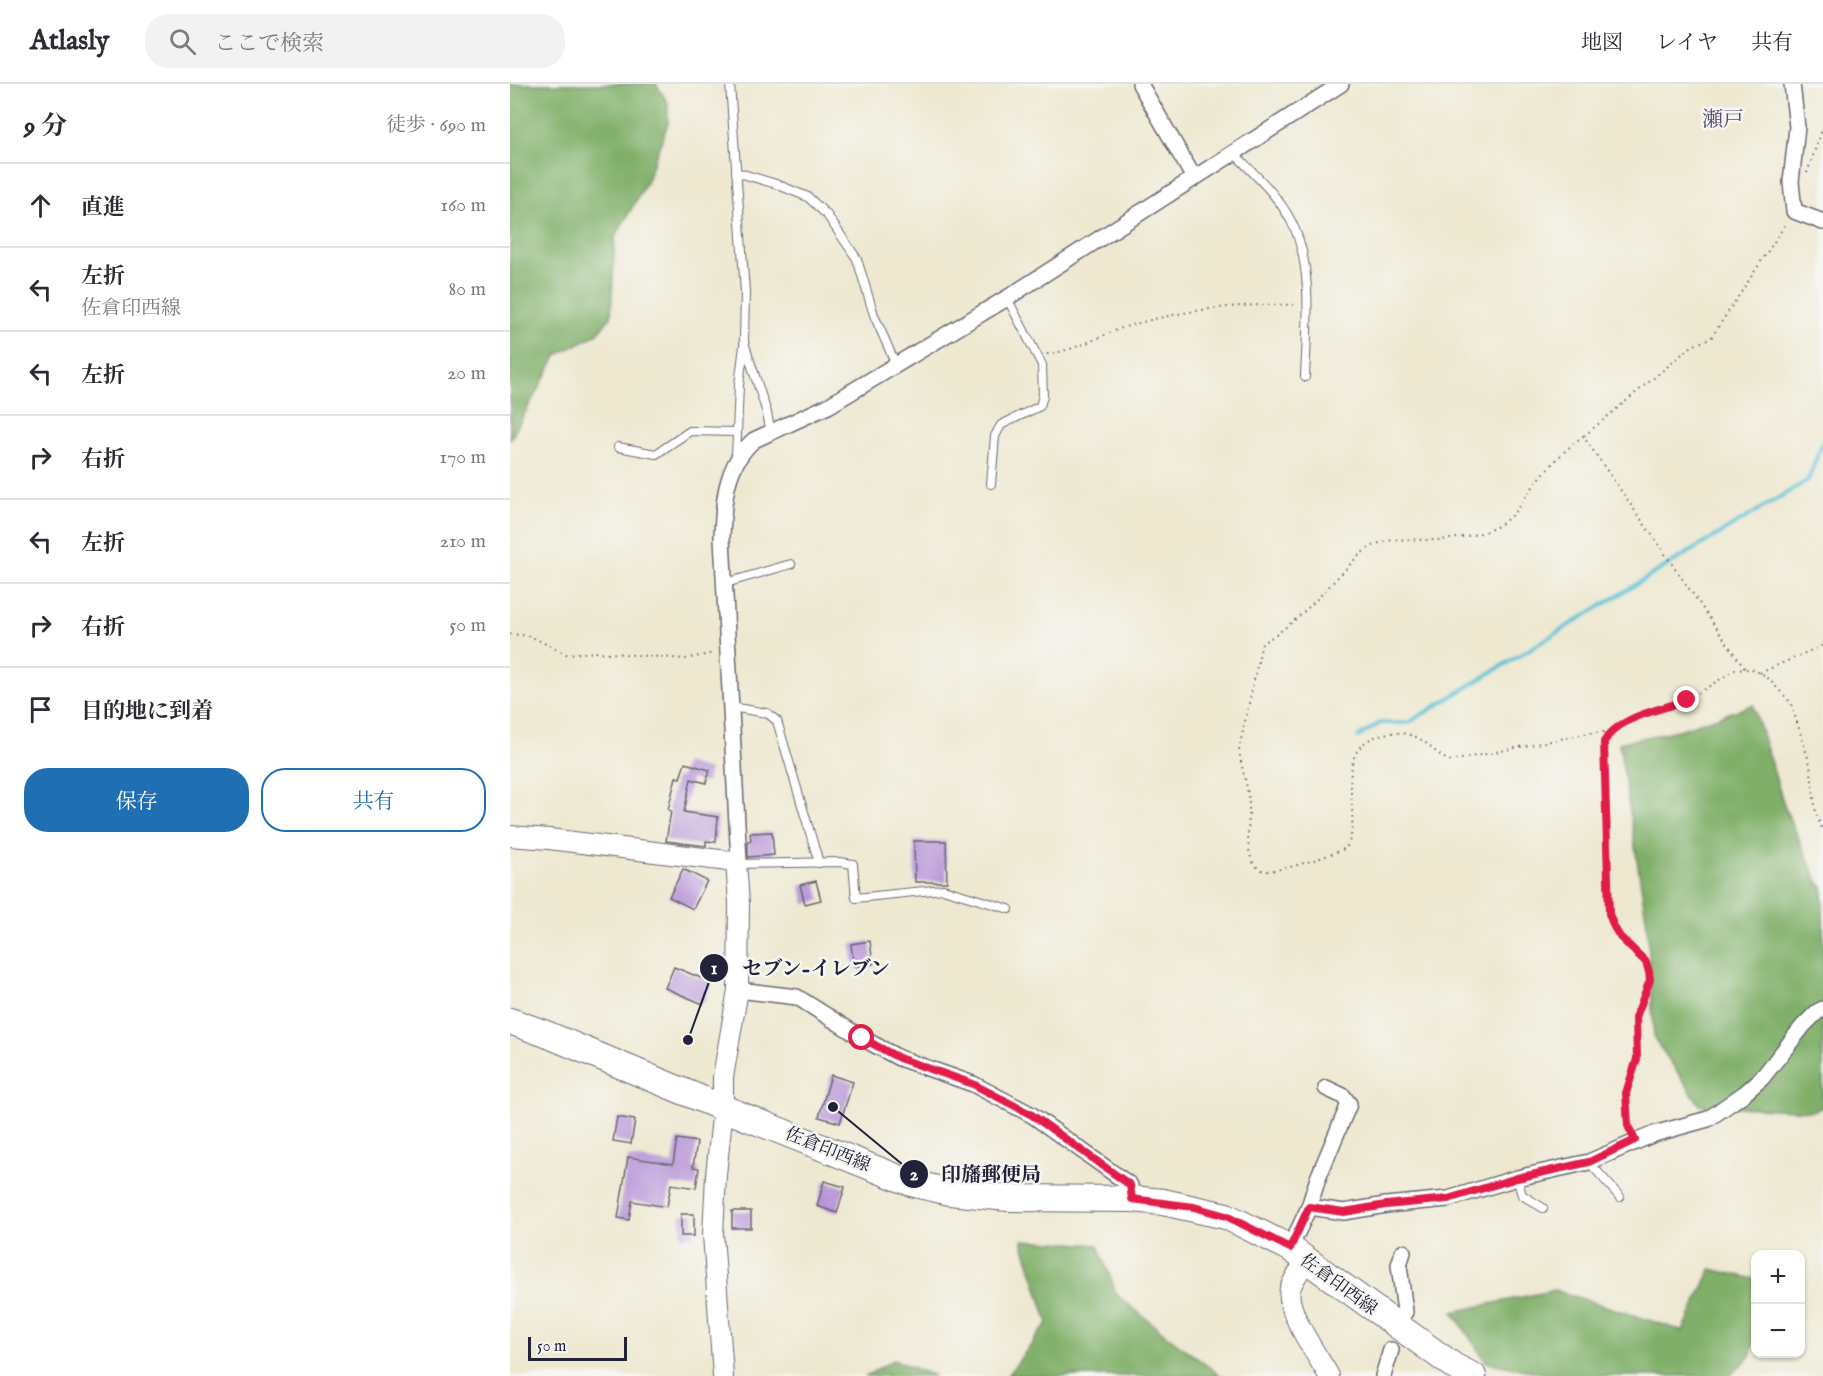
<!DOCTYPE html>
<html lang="ja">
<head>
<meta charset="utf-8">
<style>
	body { margin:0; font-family:"IM FELL English","Noto Serif JP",serif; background:#f2f2f3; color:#2b2b33 }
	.controls { position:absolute; right:18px; bottom:18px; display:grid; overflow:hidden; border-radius:12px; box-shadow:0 2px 4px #0004 }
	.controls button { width:54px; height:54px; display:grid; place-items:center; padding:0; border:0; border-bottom:2px solid #e1e1e2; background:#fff; color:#2b2b33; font:30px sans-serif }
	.scale { position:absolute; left:18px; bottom:15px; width:99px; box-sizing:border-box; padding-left:6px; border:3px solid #22223b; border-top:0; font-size:16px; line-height:21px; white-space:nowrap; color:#22223b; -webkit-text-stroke:4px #f6f6f2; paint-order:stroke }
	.stop { position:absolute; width:18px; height:18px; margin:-14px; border:4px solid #e11d48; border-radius:50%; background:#fff }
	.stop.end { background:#e11d48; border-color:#fff; box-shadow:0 2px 6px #0008 }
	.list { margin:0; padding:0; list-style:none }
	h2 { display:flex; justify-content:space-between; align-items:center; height:78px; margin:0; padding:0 24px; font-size:26px }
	h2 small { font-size:20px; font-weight:400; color:#7c7c81 }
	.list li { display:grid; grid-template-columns:39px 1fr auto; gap:18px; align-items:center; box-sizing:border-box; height:84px; padding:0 24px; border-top:2px solid #e1e1e2 }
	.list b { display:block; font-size:22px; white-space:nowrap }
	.list p { margin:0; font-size:20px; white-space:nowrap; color:#7c7c81 }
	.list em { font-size:20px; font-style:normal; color:#7c7c81 }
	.actions { display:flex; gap:12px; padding:18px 24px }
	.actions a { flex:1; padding:14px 0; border:2px solid #1f6fb2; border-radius:24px; text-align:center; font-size:21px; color:#1f6fb2 }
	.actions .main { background:#1f6fb2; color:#fff }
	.icon { flex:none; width:33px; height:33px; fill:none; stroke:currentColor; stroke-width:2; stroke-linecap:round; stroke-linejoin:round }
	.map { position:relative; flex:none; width:1313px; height:1292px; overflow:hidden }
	header { display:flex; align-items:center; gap:36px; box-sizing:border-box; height:84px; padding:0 30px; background:#fff; border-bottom:2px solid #e1e1e2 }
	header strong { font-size:28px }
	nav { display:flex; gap:33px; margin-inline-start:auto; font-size:21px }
	.search { width:420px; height:54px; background:#f2f2f3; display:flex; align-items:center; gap:15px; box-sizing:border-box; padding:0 21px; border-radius:24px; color:#7c7c81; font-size:22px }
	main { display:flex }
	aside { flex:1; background:#fff }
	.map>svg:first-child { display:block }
	.forest { fill:#7faf68; stroke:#506852; stroke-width:1.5 }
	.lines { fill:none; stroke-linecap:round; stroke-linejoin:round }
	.stream { stroke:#59c0d6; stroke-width:4 }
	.building { fill:#b793d8 }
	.service-casing { stroke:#69676f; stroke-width:10 }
	.minor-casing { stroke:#69676f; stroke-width:18 }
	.tertiary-casing { stroke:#69676f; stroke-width:22 }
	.primary-casing { stroke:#69676f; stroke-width:28 }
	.path { stroke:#69676f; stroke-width:2; stroke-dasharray:1.5 4.5; stroke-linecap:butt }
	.service { stroke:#fff; stroke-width:8 }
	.minor { stroke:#fff; stroke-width:15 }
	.tertiary { stroke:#fff; stroke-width:20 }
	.primary { stroke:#fff; stroke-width:26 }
	.route { stroke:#e11d48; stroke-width:8 }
	.labels { text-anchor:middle; stroke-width:5; stroke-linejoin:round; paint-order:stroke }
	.street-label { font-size:18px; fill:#22223b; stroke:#f6f6f2 }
	.quarter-label { font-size:21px; fill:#564a72; stroke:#f6f6f2 }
	.leader { fill:none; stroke:#22223b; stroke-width:2 }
	.callout-dot { fill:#22223b; stroke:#f6f6f2; stroke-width:2 }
	.mark-label { font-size:18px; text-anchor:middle; font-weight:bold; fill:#fff }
	.callout-label { font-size:20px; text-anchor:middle; font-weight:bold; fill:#22223b; stroke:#f6f6f2; stroke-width:5; stroke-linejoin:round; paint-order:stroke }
</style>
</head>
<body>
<header>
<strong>Atlasly</strong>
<div class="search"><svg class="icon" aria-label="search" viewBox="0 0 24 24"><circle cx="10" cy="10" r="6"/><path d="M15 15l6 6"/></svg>ここで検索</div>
<nav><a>地図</a><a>レイヤ</a><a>共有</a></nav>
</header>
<main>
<aside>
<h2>9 分<small>徒歩 · 690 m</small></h2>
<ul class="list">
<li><svg class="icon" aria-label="ahead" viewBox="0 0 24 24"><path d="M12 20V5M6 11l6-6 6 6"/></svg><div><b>直進</b></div><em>160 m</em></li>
<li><svg class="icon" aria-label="left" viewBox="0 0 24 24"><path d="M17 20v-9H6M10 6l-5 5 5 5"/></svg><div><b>左折</b><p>佐倉印西線</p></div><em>80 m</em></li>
<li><svg class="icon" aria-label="left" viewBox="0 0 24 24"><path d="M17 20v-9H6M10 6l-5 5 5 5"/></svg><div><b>左折</b></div><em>20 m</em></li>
<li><svg class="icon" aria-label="right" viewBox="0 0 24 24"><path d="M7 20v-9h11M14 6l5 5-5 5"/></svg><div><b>右折</b></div><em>170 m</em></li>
<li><svg class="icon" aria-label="left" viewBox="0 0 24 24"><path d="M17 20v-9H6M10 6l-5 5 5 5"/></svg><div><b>左折</b></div><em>210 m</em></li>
<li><svg class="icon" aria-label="right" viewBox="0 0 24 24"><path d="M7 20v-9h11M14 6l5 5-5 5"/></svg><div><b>右折</b></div><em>50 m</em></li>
<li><svg class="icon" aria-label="arrive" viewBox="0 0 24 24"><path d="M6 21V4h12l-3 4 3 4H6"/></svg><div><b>目的地に到着</b></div></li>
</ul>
<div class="actions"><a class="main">保存</a><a>共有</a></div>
</aside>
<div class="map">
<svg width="1313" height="1292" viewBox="0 0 1313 1292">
	<rect width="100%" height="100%" fill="#f6f6f2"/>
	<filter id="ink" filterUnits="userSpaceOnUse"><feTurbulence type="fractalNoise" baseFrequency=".0167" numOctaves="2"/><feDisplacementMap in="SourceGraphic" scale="12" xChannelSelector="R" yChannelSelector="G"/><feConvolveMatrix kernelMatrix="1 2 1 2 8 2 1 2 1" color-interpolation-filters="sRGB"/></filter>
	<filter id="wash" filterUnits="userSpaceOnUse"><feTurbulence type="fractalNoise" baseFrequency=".008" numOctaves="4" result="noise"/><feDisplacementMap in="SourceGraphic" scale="24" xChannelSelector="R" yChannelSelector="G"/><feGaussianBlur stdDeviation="1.35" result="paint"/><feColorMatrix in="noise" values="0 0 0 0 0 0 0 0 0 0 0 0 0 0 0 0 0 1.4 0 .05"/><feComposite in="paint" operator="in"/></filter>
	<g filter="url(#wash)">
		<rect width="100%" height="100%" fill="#eee8d0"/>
		<g class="forest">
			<path d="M0 0H146L158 19V39L136 99 105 154 101 233 87 250 47 271 0 356Z"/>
			<path d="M1243 621 1275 724 1308 798 1313 803V1023L1303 1027 1190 1021 1144 954 1137 840 1109 659 1172 645Z"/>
			<path d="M512 1156 588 1161 607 1211 660 1254 711 1292H497L538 1239Z"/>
			<path d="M1201 1185 1245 1195V1256L1240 1272 1220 1292H1046L976 1278 943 1228 1045 1206 1173 1247Z"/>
			<path d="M383 1276 425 1292H356Z"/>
		</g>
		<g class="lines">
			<path class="stream" d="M848 653 870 639H898L1298 396 1313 357"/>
		</g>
		<g id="blocks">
			<g class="building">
				<path d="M175 679 200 686 196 699 181 695 174 728 208 733 206 758 196 757V762L156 757 161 727 158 726 166 693 170 694Z"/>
				<path d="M262 748 264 771 238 773V757H241L240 749Z"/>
				<path d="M404 757H436L437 798H405Z"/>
				<path d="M173 785 197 797 183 825 159 813Z"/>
				<path d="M306 797 311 816 295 820 290 801Z"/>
				<path d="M360 857 363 880 344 883 341 860Z"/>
				<path d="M164 883 201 898 193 920 155 904Z"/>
				<path d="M321 991 343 998 330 1039 309 1033Z"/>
				<path d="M107 1033 125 1036 121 1060 103 1057Z"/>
				<path d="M167 1055 187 1058 183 1083 189 1084 186 1104 161 1100 157 1123 122 1117 119 1136 108 1134 118 1073 163 1080Z"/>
				<path d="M314 1097 335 1103 327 1129 307 1122Z"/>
				<rect x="222" y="1127" width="19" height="17"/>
				<rect x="171" y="1130" width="13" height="22"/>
			</g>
		</g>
	</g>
	<g filter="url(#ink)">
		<use href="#blocks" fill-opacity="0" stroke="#69676f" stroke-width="1.5"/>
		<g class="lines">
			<g class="service-casing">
				<g id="service">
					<path d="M220 0 235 208 234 258 257 329 261 349"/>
					<path d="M724 69C744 90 768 111 781 137 804 180 797 245 795 293"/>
					<path d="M226 88 266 100 298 113 317 131 347 175 364 231 386 281"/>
					<path d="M108 363 146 370 180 347 226 348"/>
					<path d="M226 373 229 301 234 262"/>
					<path d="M481 400 485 352 491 341 530 322 533 312 532 281 497 214"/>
					<path d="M216 499 281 480"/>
					<path d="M221 623 257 629 267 637 309 779"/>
					<path d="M227 780 329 778 343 780 346 814 433 805 499 825"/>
					<path d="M1079 1078 1110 1113"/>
					<path d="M1007 1094 1012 1111 1033 1124"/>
				</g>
			</g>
			<g class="minor-casing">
				<g id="minor">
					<path d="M630 0 684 94"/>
					<path d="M1282 0 1287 43 1281 98 1284 127 1313 138"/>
					<path d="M226 778H229L212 454C213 419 215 381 244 356L318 322 497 214 831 0"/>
					<path d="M228 906 287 913 352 954 389 974 463 1000 522 1031 620 1101 622 1115"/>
					<path d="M799 1123 834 1128 876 1121 938 1115 1007 1094 1079 1078 1144 1050 1198 1035 1235 1009 1252 994 1293 942 1307 928 1313 925"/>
					<path d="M780 1164 799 1123 808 1094 839 1020 833 1012 816 1004"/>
					<path d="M893 1168 889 1181 895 1228"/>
					<path d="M873 1292 881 1266"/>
				</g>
			</g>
			<g class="tertiary-casing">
				<g id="tertiary">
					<path d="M0 752 39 755 226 778 229 819 228 906 213 993V1024L206 1091 203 1150 213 1292"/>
					<path d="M797 1176C791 1185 783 1195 780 1205 775 1227 808 1272 819 1292"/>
				</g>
			</g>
			<g class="primary-casing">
				<path id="primary" d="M0 937 36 950 213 1024 401 1099 440 1108 498 1114 622 1115 653 1118 716 1132 780 1164 945 1283 963 1292"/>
			</g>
			<g class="path">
				<path d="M1297 89 1313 43"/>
				<path d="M537 270C565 267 589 252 615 243 671 226 731 219 788 221"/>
				<path d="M1074 352 1182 262 1201 254 1277 138"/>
				<path d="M0 550 20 552 56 570 88 568 175 575 204 569"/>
				<path d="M1250 589 1313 561"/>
				<path d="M1100 647 1075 650 941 677C926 672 919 657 903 652 892 647 878 648 867 652 818 670 856 732 836 764 819 772 773 787 755 787 751 786 747 784 744 780 734 763 740 739 739 720 738 701 731 684 729 665L752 559C784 541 806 516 831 490 840 481 849 469 861 463 881 451 906 457 928 456 944 455 962 452 977 447 1002 438 1011 419 1025 400 1039 382 1055 366 1073 352L1235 585"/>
				<path d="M1120 1046 1116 1026V1009L1127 975 1126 932 1140 896 1139 888 1135 878 1110 853 1104 843 1099 830 1094 658 1100 647 1115 639 1132 631 1177 616 1225 586 1242 585 1256 592 1281 619 1300 680 1306 730 1313 747"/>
			</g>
			<use href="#service" class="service"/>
			<use href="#minor" class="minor"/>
			<use href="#tertiary" class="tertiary"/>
			<use href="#primary" class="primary"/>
		</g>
	</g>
	<g class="lines" filter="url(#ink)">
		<path class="route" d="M352 954 389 974 463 1000 522 1031 620 1101 622 1115 684 1123 716 1132 780 1164 799 1123 834 1128 876 1121 938 1115 1007 1094 1079 1078 1125 1056 1118 1042 1116 1009 1127 975 1126 933 1140 896 1139 888 1136 878 1110 853 1104 843 1099 830 1094 658C1108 632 1151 626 1177 616"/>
	</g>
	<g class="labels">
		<g class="street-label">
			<text transform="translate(318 1065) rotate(22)" y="6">佐倉印西線</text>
			<text transform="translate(829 1200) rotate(36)" y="6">佐倉印西線</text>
		</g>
		<g class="quarter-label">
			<text x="1213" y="42">瀬戸</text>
		</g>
	</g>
	<path class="leader" d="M178 956L204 884M323 1023L404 1090"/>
	<g class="callout-dot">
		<circle cx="178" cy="956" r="6"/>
		<circle cx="323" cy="1023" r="6"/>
		<circle cx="204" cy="884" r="15"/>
		<circle cx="404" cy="1090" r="15"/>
	</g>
	<g class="mark-label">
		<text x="204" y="890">1</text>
		<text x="404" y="1096">2</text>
	</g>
	<g class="callout-label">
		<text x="306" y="891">セブン-イレブン</text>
		<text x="481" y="1097">印旛郵便局</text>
	</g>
</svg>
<div class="controls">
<button>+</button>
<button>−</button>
</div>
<div class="scale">50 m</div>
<div class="stop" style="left:352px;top:954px"></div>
<div class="stop end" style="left:1177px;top:616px"></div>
</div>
</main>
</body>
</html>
